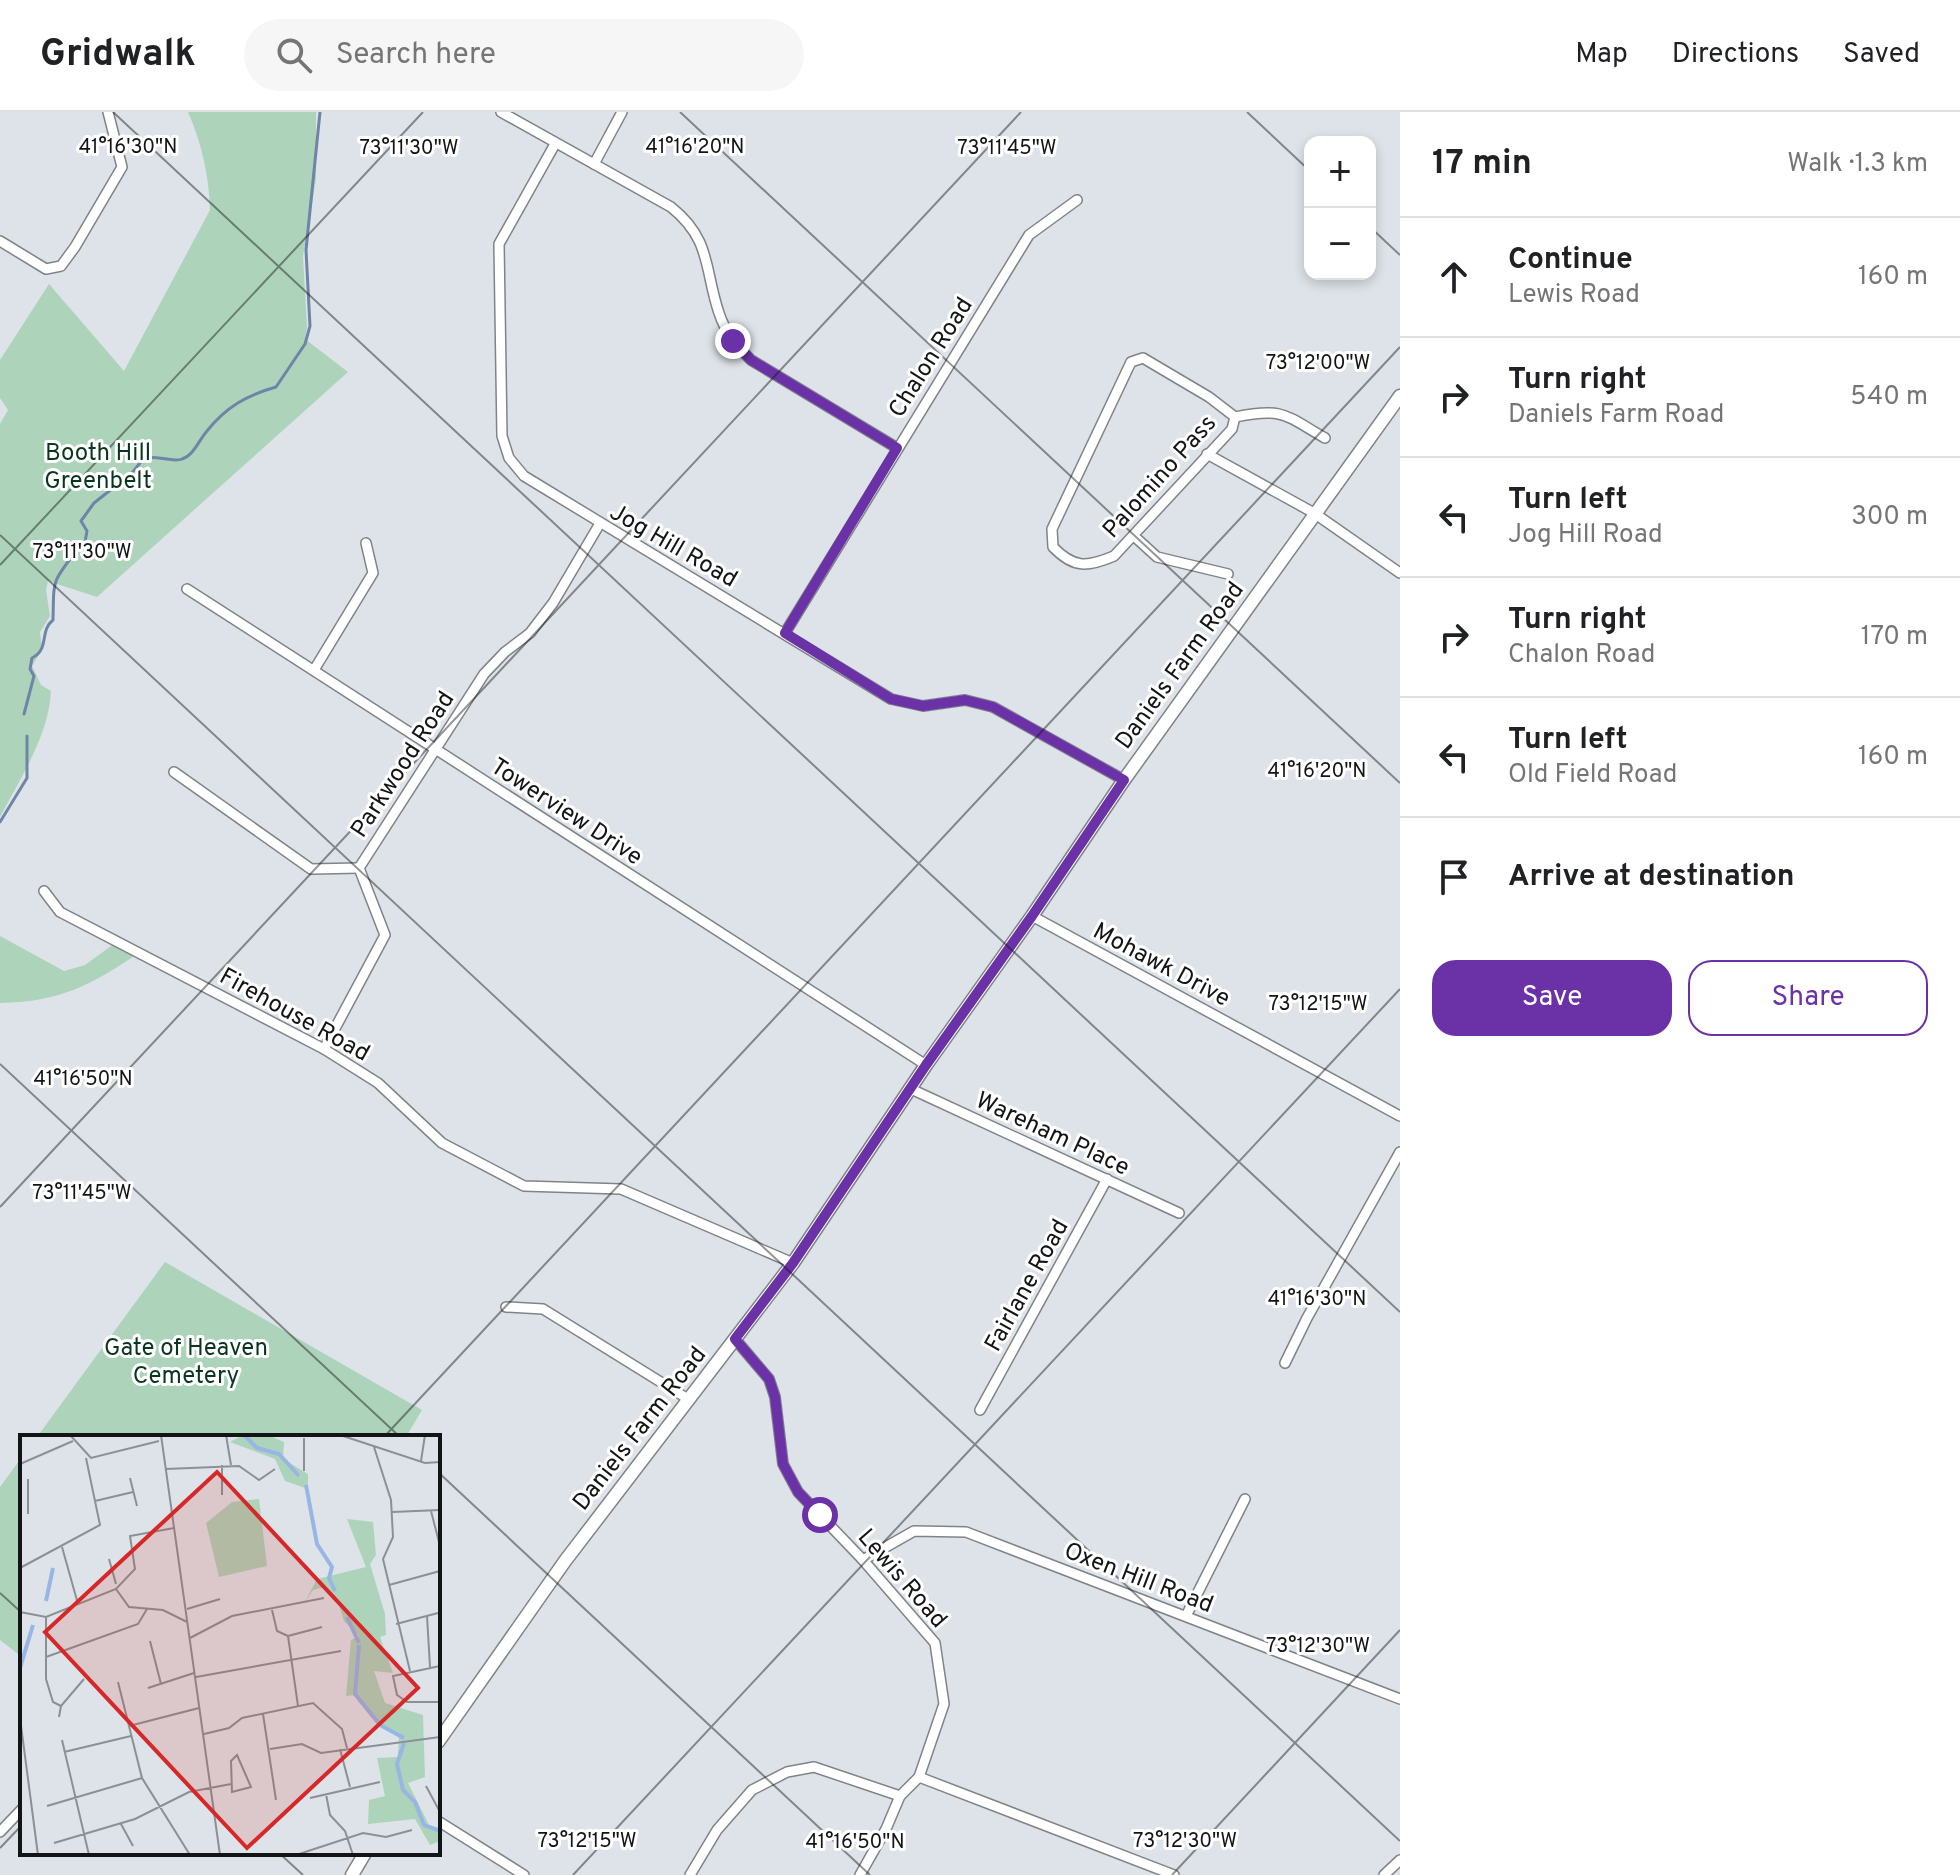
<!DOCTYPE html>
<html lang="en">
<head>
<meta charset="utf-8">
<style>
	body { margin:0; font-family:Overpass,sans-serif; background:#f6f6f6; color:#202124 }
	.controls { position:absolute; right:24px; top:24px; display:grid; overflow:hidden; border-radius:16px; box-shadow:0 4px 12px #0003 }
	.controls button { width:72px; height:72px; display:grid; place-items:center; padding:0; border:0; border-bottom:2px solid #e0e0e0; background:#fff; color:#202124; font:40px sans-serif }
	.stop { position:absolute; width:24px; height:24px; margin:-18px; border:6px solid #6b31a7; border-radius:50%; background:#fff }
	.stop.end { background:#6b31a7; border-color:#fff; box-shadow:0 2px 8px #0008 }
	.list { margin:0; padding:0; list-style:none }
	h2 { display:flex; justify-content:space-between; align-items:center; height:104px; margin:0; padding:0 32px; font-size:34px }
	h2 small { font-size:26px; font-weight:400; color:#757577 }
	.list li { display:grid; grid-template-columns:52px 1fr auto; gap:24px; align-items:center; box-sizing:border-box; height:120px; padding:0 32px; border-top:2px solid #e0e0e0 }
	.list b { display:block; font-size:30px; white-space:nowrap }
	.list p { margin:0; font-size:26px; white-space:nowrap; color:#757577 }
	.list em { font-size:26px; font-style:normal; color:#757577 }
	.actions { display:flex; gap:16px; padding:24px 32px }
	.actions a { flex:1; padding:18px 0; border:2px solid #6b31a7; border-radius:24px; text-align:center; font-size:28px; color:#6b31a7 }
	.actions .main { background:#6b31a7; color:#fff }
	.icon { flex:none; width:44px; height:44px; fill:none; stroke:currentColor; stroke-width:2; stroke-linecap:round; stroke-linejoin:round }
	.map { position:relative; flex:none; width:1400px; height:1763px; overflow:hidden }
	header { display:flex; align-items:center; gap:48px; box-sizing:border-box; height:112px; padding:0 40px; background:#fff; border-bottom:2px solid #e0e0e0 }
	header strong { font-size:38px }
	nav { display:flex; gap:44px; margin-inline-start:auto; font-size:28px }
	.search { width:560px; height:72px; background:#f6f6f6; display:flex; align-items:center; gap:20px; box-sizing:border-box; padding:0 28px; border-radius:44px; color:#757577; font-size:30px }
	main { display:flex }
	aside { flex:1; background:#fff }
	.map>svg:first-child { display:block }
	.green { fill:#add4ba }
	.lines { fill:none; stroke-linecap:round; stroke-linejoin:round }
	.stream { stroke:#6f85a7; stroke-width:3 }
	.minor-casing { stroke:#7f8489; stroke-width:12 }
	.secondary-casing { stroke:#7f8489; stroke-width:15 }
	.minor { stroke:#fff; stroke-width:9 }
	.secondary { stroke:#fff; stroke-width:12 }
	.route { stroke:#6b31a7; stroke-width:10 }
	.ticks { fill:none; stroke:#131416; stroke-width:2; stroke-opacity:0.45 }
	.labels { text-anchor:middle; stroke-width:6; stroke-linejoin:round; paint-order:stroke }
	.street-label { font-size:24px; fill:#131416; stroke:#fff }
	.park-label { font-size:24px; fill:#0a361f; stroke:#fff }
	.inset-river { fill:none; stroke:#97b6e5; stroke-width:4 }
	.inset-road { fill:none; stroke:#8c9094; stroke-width:2 }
	.view { fill:#d62828; fill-opacity:0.15; stroke:#d62828; stroke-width:4 }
	.inset-edge { fill:none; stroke:#131416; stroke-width:4 }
	.ticks-label { font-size:20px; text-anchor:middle; fill:#131416; stroke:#fff; stroke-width:6; stroke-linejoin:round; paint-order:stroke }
</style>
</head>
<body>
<header>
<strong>Gridwalk</strong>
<div class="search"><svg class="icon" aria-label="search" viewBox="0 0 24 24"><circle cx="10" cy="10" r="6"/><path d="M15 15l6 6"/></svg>Search here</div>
<nav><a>Map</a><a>Directions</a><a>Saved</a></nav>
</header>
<main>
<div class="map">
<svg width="1400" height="1763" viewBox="0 0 1400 1763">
	<rect width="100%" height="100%" fill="#dde3e8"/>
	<g class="green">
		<path d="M188 0H316V67L303 144 307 216 305 227 348 260 97 485 48 469 46 478 50 504 40 520 42 538 32 554 41 573 51 579C49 623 20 667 0 705V312L8 298 0 286V248L49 172 124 259 210 98C209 64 202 32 188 0Z"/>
		<path d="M0 824 64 859 85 853 122 826 143 838C93 872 62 890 0 891Z"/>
		<path d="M165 1150 422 1298 406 1325H37Z"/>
		<path d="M22 1345V1545L0 1528V1375Z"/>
	</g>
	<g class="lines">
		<g class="stream">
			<path d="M85 430 87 419 81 409 94 391 132 361 144 346C158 343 173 351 182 347 194 343 199 328 207 319 226 295 247 283 276 275L305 232 310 214 306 138 320 0"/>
			<path d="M24 602 34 564 30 557 32 546C50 537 39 519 53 508 54 468 51 471 77 438"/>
			<path d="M0 710 27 666V624"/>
		</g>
		<g class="minor-casing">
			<g id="minor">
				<path d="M501 0 671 95C712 128 704 157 719 201 725 220 737 234 751 248L897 336"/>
				<path d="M555 32 499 132 502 324 509 346 524 364 891 587 923 594 965 588 993 595 1124 668"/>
				<path d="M594 52 622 0"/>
				<path d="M0 129 46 157 61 154 75 135 122 55 108 0"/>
				<path d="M1143 246 1209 285 1235 305 1232 317 1114 444C1088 455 1074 457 1053 435L1052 417 1131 250Z"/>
				<path d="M1235 305C1283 295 1285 303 1325 326"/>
				<path d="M1207 342 1314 401 1400 461"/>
				<path d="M1135 425 1157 445 1228 462"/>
				<path d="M187 477 926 953"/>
				<path d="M785 521 1029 123 1077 88"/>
				<path d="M314 558 373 461 366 431"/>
				<path d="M174 660 311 757 359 756"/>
				<path d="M359 756 484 562 505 540 530 521 553 491 599 413"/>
				<path d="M44 779 60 800 324 937 378 971 442 1031 524 1074 621 1077 793 1151"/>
				<path d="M1032 804 1400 1004"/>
				<path d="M324 937 385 823 359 756"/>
				<path d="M911 977 1179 1101"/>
				<path d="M506 1195 543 1197 688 1287"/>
				<path d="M735 1227 769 1267 775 1285 783 1352 798 1380 863 1448 935 1531 944 1592 919 1665"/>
				<path d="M1285 1251 1307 1206 1400 1040"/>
				<path d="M980 1298 1107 1067"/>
				<path d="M863 1448 914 1419 966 1420 1400 1587"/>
				<path d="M1186 1504 1245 1387"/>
				<path d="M438 1709 524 1763"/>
				<path d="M0 1720 22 1697"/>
				<path d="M690 1763 717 1718 752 1678 787 1660 814 1655 900 1684 919 1665 1174 1763"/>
				<path d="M860 1763 886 1717 900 1684"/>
				<path d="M1384 1763 1400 1748"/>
			</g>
		</g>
		<g class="secondary-casing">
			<g id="secondary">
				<path d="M438 1630 565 1449 793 1151 926 953 1032 804 1124 668 1400 284"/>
				<path d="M352 1763 365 1741"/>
			</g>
		</g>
		<use href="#minor" class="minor"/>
		<use href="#secondary" class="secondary"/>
	</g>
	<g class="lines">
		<path class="route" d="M733 229 751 248 897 336 785 521 891 587 923 594 965 588 993 595 1124 668 1032 804 926 953 793 1151 735 1227 769 1267 775 1285 783 1352 798 1380 820 1403"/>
	</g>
	<path class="ticks" d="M113 0 1400 1200M680 0 1400 671M1247 0 1310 59M1370 115 1400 143M0 423 1400 1729M0 453 423 0M0 952 400 1325M0 1095 1021 0M384 1325 1400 235M438 1360 870 1763M0 1481 22 1501M0 1736 22 1713M279 1741 303 1763M573 1763 1400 877M1172 1763 1400 1518"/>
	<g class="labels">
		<g class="street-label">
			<text transform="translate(930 245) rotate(-58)" y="8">Chalon Road</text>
			<text transform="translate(1159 364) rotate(-48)" y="8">Palomino Pass</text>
			<text transform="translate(674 433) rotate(30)" y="8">Jog Hill Road</text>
			<text transform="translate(1179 553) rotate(-54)" y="8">Daniels Farm Road</text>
			<text transform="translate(402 652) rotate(-57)" y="8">Parkwood Road</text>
			<text transform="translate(567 699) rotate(33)" y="8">Towerview Drive</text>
			<text transform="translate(1162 852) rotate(28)" y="8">Mohawk Drive</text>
			<text transform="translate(295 902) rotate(29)" y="8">Firehouse Road</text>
			<text transform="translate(1053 1021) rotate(25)" y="8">Wareham Place</text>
			<text transform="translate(1026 1173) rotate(-61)" y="8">Fairlane Road</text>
			<text transform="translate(639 1316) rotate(-52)" y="8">Daniels Farm Road</text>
			<text transform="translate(1139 1465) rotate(21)" y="8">Oxen Hill Road</text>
			<text transform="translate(903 1466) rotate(49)" y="8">Lewis Road</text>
		</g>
		<g class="park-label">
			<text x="98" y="348">Booth Hill<tspan x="98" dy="28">Greenbelt</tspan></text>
			<text x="186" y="1243">Gate of Heaven<tspan x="186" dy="28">Cemetery</tspan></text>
		</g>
	</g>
	<g transform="translate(20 1323)">
		<rect width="420" height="420" fill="#dde3e8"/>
		<path d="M223 0H248L264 7 263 24 288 39V54L265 46 255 24 210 7ZM239 64 247 131 199 142 186 88 212 67ZM327 84 353 87 356 120 350 129 365 179 366 200 360 202 373 238 354 236 365 268 403 280 405 342 388 348 409 390 420 393V406L410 410 395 384 348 389 349 365 365 361 357 323 378 322 379 299 360 290 335 260 326 261 331 205 339 201 324 186 317 163 304 152 293 155 285 167 297 144 346 132Z" fill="#add4ba"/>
		<path class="inset-river" d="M224 0 237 13 259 19 279 41M286 50 297 109 312 132 309 143 315 156M26 166 33 133M327 182 339 208M339 210 335 259 360 290 384 303M0 233 13 190M384 308 377 329 383 355 395 367 404 390 420 396"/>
		<path class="inset-road" d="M50 0 71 23 139 6M141 0 200 420M206 0 211 30M278 0H305M320 0 405 28 420 27M354 12 371 65 373 102 363 124 390 236M401 26 405 0M0 29 53 6M146 34 219 31 239 45 255 34M284 36V3M110 43 117 71M8 44V79M202 60V30M75 66 113 57M411 76 420 111M372 77 420 75M42 112 58 169M89 124 96 149M0 133 80 90 66 23M369 150 420 136M96 154 109 172 143 175 167 187M167 174 200 164M252 175 257 196 268 201M0 177 26 182 96 154 115 134 110 101 154 93M407 181 410 232M26 182V244L33 267 41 271M376 189 418 178M268 201 278 271M268 201 302 192M170 203 212 181 304 163M130 206 141 249M26 222 118 189 127 174M176 242 321 216M98 247 122 343 170 420M128 253 174 238M420 262V343M418 267H387L377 260 373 241 420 231M243 279 256 365M39 282 41 271 64 244M0 283 18 420M109 291 179 273M184 299 209 293 222 283 293 268 322 294 327 313M42 305 69 420M250 314 282 309 301 318 420 302M320 314 330 352M44 317 111 301M217 320 231 352 212 357 211 326ZM406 351 420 377M306 359 310 380 325 396 333 420M290 363 360 347M27 371 122 343M101 389 113 411M34 408 115 384 169 357 211 349M276 420 343 398 366 402 392 395"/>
		<path class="view" d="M197 37 398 253 227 413 25 197Z"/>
		<rect width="420" height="420" class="inset-edge"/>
	</g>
	<g class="ticks-label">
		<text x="695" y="41">41°16'20"N</text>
		<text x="128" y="41">41°16'30"N</text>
		<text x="409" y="42">73°11'30"W</text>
		<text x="1007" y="42">73°11'45"W</text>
		<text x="1318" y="257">73°12'00"W</text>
		<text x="82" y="446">73°11'30"W</text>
		<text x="1317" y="665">41°16'20"N</text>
		<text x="1318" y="898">73°12'15"W</text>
		<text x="83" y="973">41°16'50"N</text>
		<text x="82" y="1087">73°11'45"W</text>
		<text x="1317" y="1193">41°16'30"N</text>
		<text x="1318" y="1540">73°12'30"W</text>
		<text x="587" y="1735">73°12'15"W</text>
		<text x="1185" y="1735">73°12'30"W</text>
		<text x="855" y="1736">41°16'50"N</text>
	</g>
</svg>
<div class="controls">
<button>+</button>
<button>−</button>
</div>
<div class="stop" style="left:820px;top:1403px"></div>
<div class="stop end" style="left:733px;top:229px"></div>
</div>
<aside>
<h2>17 min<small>Walk · 1.3 km</small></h2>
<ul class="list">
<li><svg class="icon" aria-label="ahead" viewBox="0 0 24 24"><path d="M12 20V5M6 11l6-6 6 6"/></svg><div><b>Continue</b><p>Lewis Road</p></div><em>160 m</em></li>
<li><svg class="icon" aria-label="right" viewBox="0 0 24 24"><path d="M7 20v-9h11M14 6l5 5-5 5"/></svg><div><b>Turn right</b><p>Daniels Farm Road</p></div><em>540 m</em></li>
<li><svg class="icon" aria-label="left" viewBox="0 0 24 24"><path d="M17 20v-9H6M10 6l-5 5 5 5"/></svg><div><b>Turn left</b><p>Jog Hill Road</p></div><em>300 m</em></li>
<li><svg class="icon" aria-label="right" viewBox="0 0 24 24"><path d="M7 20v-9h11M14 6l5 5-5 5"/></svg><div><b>Turn right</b><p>Chalon Road</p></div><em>170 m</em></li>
<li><svg class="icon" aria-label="left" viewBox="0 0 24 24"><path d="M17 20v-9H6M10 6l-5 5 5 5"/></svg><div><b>Turn left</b><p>Old Field Road</p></div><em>160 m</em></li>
<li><svg class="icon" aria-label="arrive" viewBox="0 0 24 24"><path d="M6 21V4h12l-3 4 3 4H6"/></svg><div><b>Arrive at destination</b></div></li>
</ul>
<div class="actions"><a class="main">Save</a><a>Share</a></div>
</aside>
</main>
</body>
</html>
